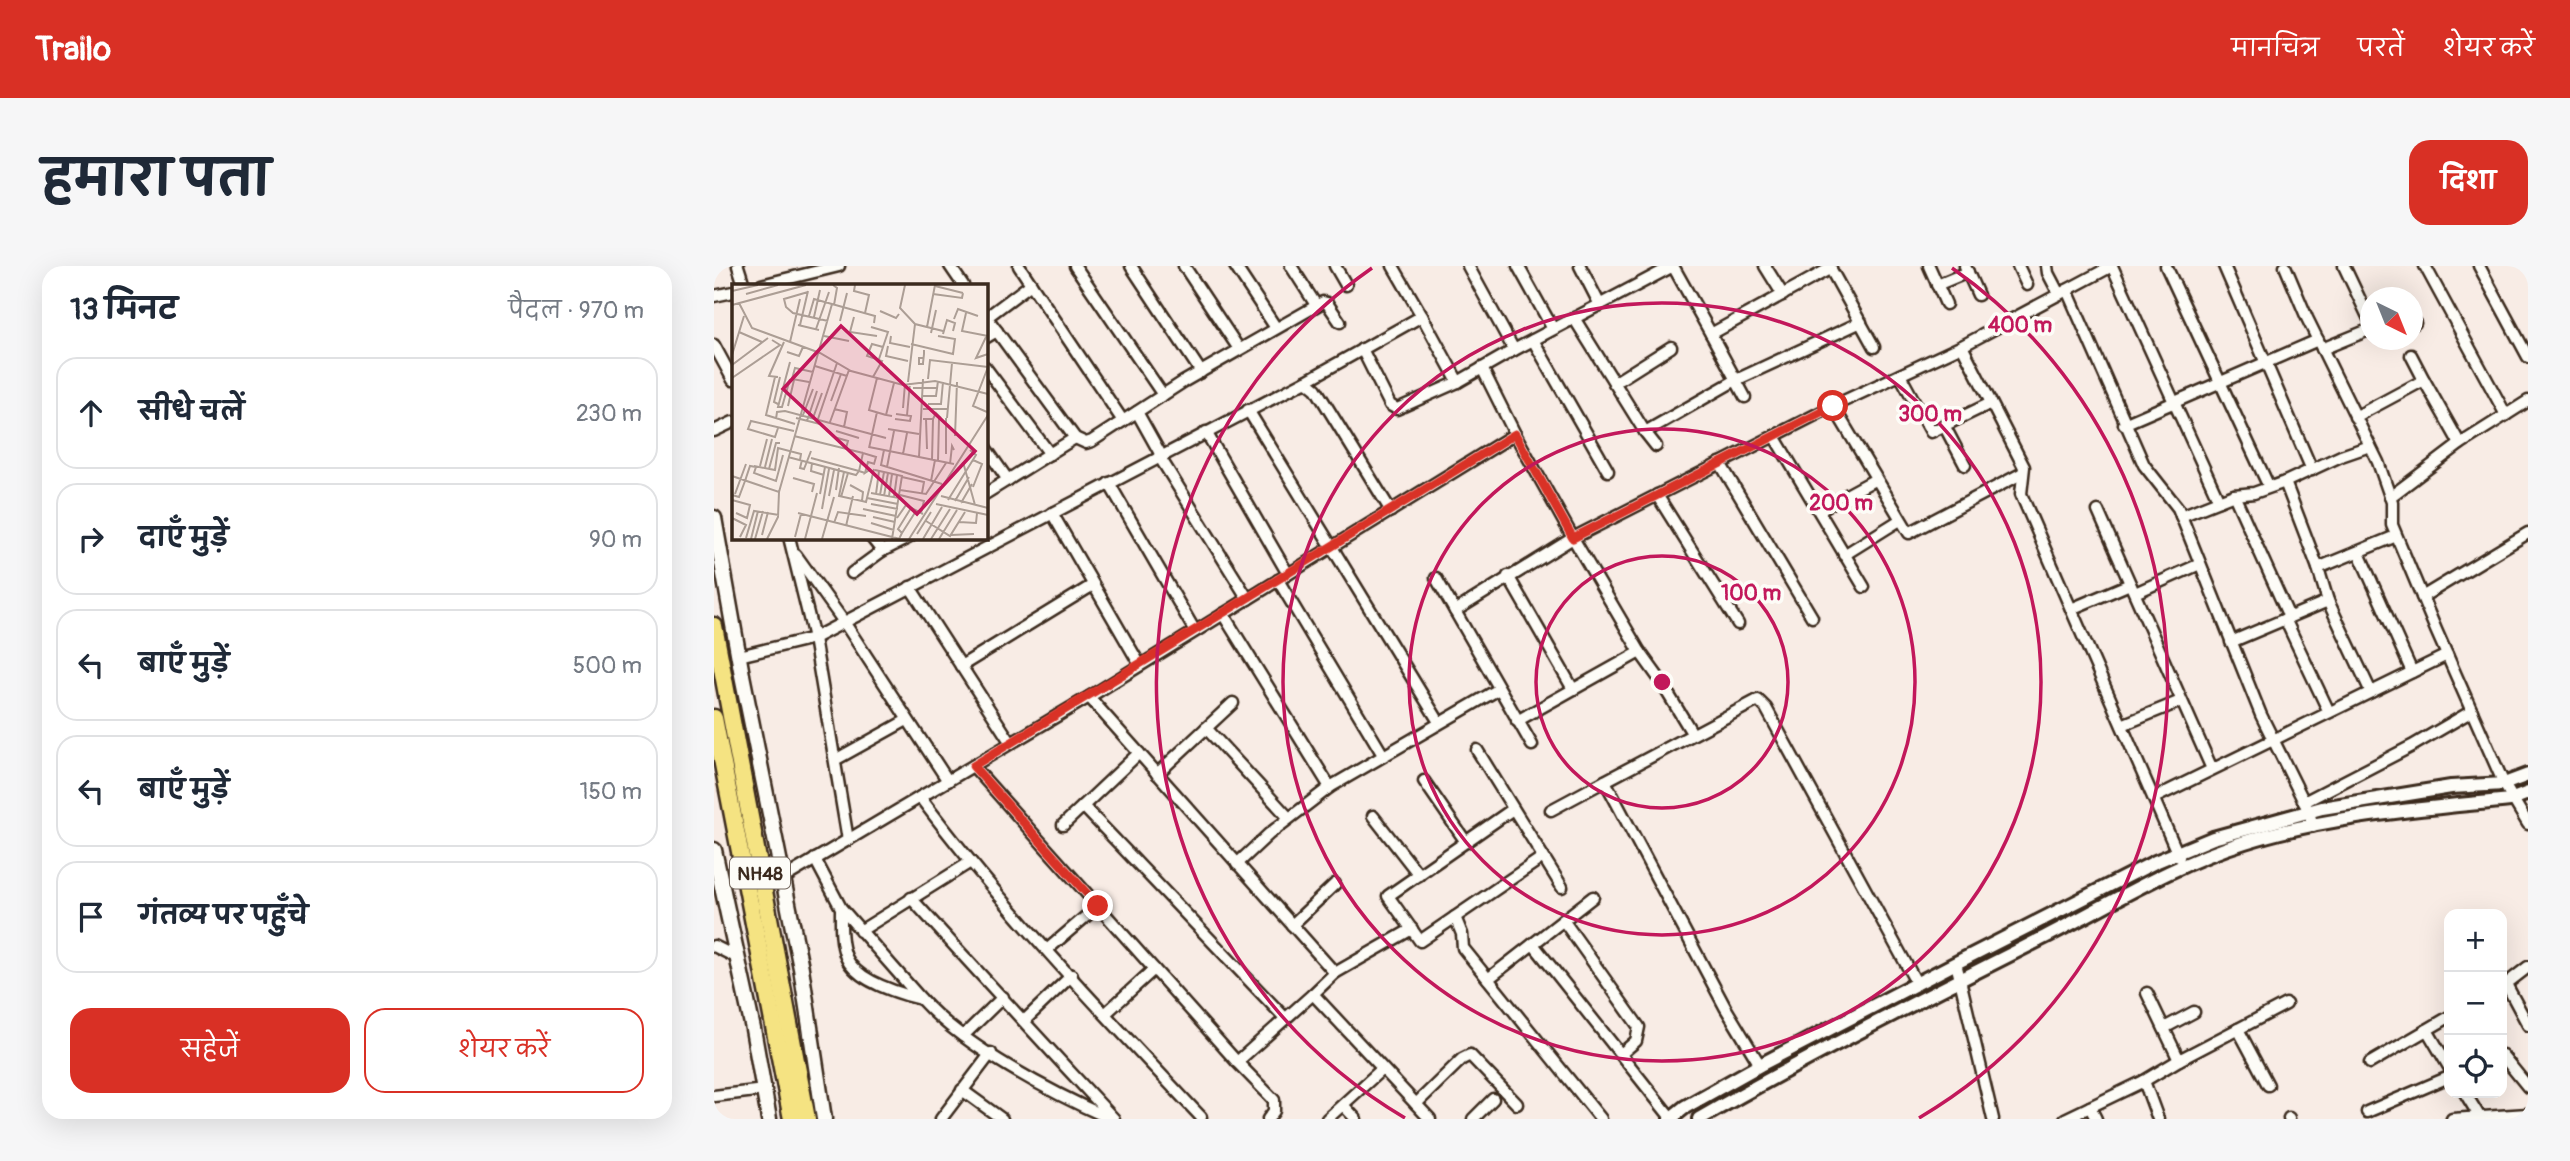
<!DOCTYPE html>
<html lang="hi">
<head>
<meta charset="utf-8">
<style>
	body { margin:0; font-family:Pangolin,"Playpen Sans Deva",sans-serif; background:#f6f6f7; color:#1f2937 }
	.controls { position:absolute; right:21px; bottom:21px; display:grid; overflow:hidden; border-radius:14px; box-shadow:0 7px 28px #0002 }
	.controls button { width:63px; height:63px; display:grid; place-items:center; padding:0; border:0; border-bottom:2px solid #e0e1e3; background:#fff; color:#1f2937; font:35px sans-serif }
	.compass { position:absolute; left:1646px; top:21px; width:63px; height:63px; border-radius:50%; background:#fff; box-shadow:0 7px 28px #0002; rotate:137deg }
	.stop { position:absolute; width:21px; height:21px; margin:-16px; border:5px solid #d93025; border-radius:50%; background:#fff }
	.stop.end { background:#d93025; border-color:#fff; box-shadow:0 2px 7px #0008 }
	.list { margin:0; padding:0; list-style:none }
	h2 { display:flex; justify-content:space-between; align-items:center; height:91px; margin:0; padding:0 28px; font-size:30px }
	h2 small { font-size:23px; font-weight:400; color:#747a83 }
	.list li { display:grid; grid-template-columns:46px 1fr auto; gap:21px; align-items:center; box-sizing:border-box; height:112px; margin:0 14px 14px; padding:0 14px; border:2px solid #e0e1e3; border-radius:21px }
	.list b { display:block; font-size:26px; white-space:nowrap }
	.list em { font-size:23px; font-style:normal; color:#747a83 }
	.actions { display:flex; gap:14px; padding:21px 28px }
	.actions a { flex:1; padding:16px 0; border:2px solid #d93025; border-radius:21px; text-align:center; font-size:24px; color:#d93025 }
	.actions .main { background:#d93025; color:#fff }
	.icon { flex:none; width:38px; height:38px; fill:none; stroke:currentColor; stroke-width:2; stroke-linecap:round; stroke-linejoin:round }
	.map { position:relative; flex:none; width:1814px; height:853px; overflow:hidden; border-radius:21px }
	header { display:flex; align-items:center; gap:42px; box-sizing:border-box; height:98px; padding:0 35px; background:#d93025; color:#fff }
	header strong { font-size:33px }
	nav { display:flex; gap:38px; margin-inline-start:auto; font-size:24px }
	.intro { display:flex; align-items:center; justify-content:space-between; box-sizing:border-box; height:168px; padding:0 42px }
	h1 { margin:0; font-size:49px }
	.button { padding:18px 32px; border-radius:21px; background:#d93025; color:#fff; font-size:24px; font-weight:700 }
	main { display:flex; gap:42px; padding:0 42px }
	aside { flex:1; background:#fff; border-radius:21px; box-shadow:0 7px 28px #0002 }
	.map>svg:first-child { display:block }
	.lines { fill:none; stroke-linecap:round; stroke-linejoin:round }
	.minor-casing { stroke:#3b2a1e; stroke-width:15 }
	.tertiary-casing { stroke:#3b2a1e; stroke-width:18 }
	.secondary-casing { stroke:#3b2a1e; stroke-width:19 }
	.trunk-casing { stroke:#3b2a1e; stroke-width:21 }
	.minor { stroke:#fdfcf7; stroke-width:10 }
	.tertiary { stroke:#fdfcf7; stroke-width:12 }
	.secondary { stroke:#fdfcf7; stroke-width:14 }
	.trunk { stroke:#f5e382; stroke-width:16 }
	.route { stroke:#d93025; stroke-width:9 }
	.ring { fill:none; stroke:#c2185b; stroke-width:3.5 }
	.labels { text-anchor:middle; stroke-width:7; stroke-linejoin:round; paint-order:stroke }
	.shield { fill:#fdfcf7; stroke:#75695f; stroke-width:2 }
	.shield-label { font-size:19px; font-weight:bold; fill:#3b2a1e }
	.inset-road { fill:none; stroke:#ac9e95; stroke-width:2 }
	.view { fill:#c2185b; fill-opacity:0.15; stroke:#c2185b; stroke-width:3.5 }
	.inset-edge { fill:none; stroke:#3b2a1e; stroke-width:3.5 }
	.centre { fill:#c2185b; stroke:#fdfcf7; stroke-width:3.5 }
	.ring-label { font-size:21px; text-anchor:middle; font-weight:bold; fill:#c2185b; stroke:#fdfcf7; stroke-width:7; stroke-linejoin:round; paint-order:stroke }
</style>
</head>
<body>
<header>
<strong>Trailo</strong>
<nav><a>मानचित्र</a><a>परतें</a><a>शेयर करें</a></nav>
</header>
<div class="intro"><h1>हमारा पता</h1><a class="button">दिशा</a></div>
<main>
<aside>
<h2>13 मिनट<small>पैदल · 970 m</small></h2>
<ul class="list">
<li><svg class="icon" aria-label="ahead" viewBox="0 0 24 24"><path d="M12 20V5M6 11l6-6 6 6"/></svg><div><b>सीधे चलें</b></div><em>230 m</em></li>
<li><svg class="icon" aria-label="right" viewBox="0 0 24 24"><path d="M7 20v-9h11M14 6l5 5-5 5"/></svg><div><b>दाएँ मुड़ें</b></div><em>90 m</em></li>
<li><svg class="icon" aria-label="left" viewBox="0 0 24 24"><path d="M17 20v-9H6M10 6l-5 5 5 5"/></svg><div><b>बाएँ मुड़ें</b></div><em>500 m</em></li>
<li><svg class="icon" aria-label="left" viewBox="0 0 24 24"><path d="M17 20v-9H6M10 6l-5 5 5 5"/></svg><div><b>बाएँ मुड़ें</b></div><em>150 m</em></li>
<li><svg class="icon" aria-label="arrive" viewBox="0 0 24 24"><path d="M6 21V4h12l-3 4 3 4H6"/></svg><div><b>गंतव्य पर पहुँचे</b></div></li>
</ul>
<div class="actions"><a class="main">सहेजें</a><a>शेयर करें</a></div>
</aside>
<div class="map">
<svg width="1814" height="853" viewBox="0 0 1814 853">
	<rect width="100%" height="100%" fill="#f8ece5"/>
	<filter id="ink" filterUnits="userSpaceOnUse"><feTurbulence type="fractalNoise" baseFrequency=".0143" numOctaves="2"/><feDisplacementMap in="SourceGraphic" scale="14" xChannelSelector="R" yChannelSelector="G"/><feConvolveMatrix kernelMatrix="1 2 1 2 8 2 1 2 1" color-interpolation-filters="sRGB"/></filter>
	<g filter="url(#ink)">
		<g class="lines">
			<g class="minor-casing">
				<g id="minor">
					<path d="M24 0 30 19"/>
					<path d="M236 0 249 19"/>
					<path d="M305 0 409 155"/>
					<path d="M361 0 449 129"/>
					<path d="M417 0 487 106"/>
					<path d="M470 0 525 83"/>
					<path d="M521 0 562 62"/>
					<path d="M577 0 602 39"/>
					<path d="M621 0 632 19"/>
					<path d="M804 0 839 63"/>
					<path d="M866 0 886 39"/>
					<path d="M1051 0 1069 29"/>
					<path d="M1115 0 1160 81"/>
					<path d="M1215 0 1232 38"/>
					<path d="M1251 0 1264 29"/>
					<path d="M1304 0 1313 19"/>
					<path d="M1333 0 1334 7 1345 28"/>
					<path d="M1398 0 1505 235"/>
					<path d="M1452 0 1555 221"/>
					<path d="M1510 0 1598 204"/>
					<path d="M1571 0 1593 52 1664 196 1678 236V259L1722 364 1790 518 1814 558"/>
					<path d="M1630 0 1657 57"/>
					<path d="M1711 0 1792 149"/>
					<path d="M1765 0 1814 91"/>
					<path d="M47 19 125 0"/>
					<path d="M1223 19 1254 6"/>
					<path d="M1353 24 1430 199 1464 242 1547 449 1595 546 1599 560"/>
					<path d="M0 30 19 26"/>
					<path d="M271 49 361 172 372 177 378 175 469 116 609 36 613 37 626 56"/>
					<path d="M708 50 744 116"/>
					<path d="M273 51 317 18"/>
					<path d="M860 52 931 166 942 180"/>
					<path d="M1699 58 1701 57"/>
					<path d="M997 68 1031 131"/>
					<path d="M271 72 283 65"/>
					<path d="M819 74 894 205"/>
					<path d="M0 79 19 114"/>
					<path d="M1248 80 1310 201 1307 228 1465 591"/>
					<path d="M648 83 676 139 683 143 744 116 800 84 754 0"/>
					<path d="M1608 83 1657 63"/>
					<path d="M800 84 959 0 997 68 1117 2"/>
					<path d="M1697 89 1710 114"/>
					<path d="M271 101 336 188"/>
					<path d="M768 102 801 168 859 272 926 386 944 411 978 467"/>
					<path d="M1186 109 1217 166 1277 137"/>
					<path d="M592 115 708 50 679 0"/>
					<path d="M900 117 957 81"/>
					<path d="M1119 140 1195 267 1307 208"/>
					<path d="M534 144 725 456"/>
					<path d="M423 146 447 189"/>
					<path d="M1641 151 1710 114 1746 178"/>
					<path d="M1410 158 1604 74"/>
					<path d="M1231 161 1251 199"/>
					<path d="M0 165 19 156"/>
					<path d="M492 166 574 308"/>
					<path d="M931 166 1022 114 1147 56"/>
					<path d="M1060 170 1150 321"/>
					<path d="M271 181 294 214"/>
					<path d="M445 190 534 333"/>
					<path d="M1006 197 1098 351"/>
					<path d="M1571 216 1604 302 1682 270"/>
					<path d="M395 217 481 365"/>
					<path d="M271 228 361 172"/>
					<path d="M943 229 1024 358"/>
					<path d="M1520 229 1575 351"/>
					<path d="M1676 231 1746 178 1814 135"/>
					<path d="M1105 244 1162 213"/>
					<path d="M1384 245 1498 503"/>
					<path d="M338 247 426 399"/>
					<path d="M1467 250 1520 229 1540 227 1571 216 1627 190 1656 180"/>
					<path d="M75 271 100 372 134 574"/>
					<path d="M157 271 168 285 196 271"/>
					<path d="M1645 287 1698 406"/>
					<path d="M82 289 130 356 234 515"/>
					<path d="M1130 289 1186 254"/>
					<path d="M1604 302 1614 335"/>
					<path d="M138 307 168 285"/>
					<path d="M794 310 859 423"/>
					<path d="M722 312 818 479"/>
					<path d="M564 314 669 489"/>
					<path d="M196 321 297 477"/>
					<path d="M1421 327 1486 298"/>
					<path d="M1708 331 1814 267"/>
					<path d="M1357 343 1416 318"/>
					<path d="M741 345 859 272 1119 140 1248 80 1398 0"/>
					<path d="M509 348 616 521"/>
					<path d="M1571 353 1615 446"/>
					<path d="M1517 376 1614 335 1657 426"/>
					<path d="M25 390 100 372 592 115 602 123 677 245"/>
					<path d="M247 400 379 319"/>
					<path d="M375 431 621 707 599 728 716 853"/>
					<path d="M803 455 926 386"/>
					<path d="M1408 459 1467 435"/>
					<path d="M492 462 575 552"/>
					<path d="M763 484 848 621"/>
					<path d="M121 494 193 454"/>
					<path d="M259 500 523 796"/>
					<path d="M443 508 519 437"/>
					<path d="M710 515 752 576"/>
					<path d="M891 515 1044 434 1052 442 1203 718"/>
					<path d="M206 531C291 644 390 748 487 851"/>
					<path d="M1440 532 1733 389"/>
					<path d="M1590 536 1698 480 1758 445"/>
					<path d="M369 540 571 752"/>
					<path d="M799 543 674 630 706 675 829 591"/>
					<path d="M837 544 891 515 1011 741 1046 799"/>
					<path d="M659 550 705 609"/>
					<path d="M349 559 425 487"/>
					<path d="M101 593 127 642 207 733C183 727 142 715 132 691 126 676 127 658 127 642"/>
					<path d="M523 598 555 568 616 521 785 423"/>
					<path d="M68 613 375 431 801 168"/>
					<path d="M197 632C264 706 332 780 400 853"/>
					<path d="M741 651 748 668 749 682 887 853"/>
					<path d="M849 654 925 761 922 775 907 788"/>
					<path d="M578 659 621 618"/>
					<path d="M146 665 255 597"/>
					<path d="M819 678 958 853"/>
					<path d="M0 680 24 692"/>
					<path d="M334 683 384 640"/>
					<path d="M1242 697 1279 853"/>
					<path d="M621 707 698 663"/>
					<path d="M774 713 879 631"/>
					<path d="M1792 718 1814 759"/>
					<path d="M1788 721 1814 701"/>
					<path d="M1433 727 1465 794"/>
					<path d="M207 733C250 781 338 827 397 853"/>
					<path d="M391 748 440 703"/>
					<path d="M310 755 358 709"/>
					<path d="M1450 762 1480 746"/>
					<path d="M1524 763 1554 819"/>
					<path d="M1713 764 1735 801"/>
					<path d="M249 770 289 731"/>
					<path d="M1788 789 1814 821"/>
					<path d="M1656 797 1735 751"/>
					<path d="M1430 815 1465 794 1572 738"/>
					<path d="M248 824 288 853"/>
					<path d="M1751 827 1767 853"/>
					<path d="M0 830 50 824"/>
					<path d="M702 838 748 793 756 789 803 838"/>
					<path d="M629 839 642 853"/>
					<path d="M1376 841 1382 853"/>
					<path d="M1653 846 1735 811"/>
					<path d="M1575 852V853"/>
					<path d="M227 853 277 787"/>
					<path d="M554 853 560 845V834L523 796 599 728"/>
					<path d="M613 853 668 803"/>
					<path d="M759 853 779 833"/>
					<path d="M1351 853 1430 815 1444 853"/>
					<path d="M1738 853 1814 848"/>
				</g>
			</g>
			<g class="tertiary-casing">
				<g id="tertiary">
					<path d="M956 853 971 841 1046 799 1242 697 1441 596 1499 572 1608 542 1737 521 1790 518 1814 509"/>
					<path d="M985 853C1098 788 1214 730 1331 671 1396 638 1460 598 1531 576 1616 549 1708 543 1796 534L1814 527"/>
				</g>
			</g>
			<g class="secondary-casing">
				<g id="secondary">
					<path d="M0 252 28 409 87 702 110 853"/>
					<path d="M0 584 39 763 55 853"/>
				</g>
			</g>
			<g class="trunk-casing">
				<g id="trunk">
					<path d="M0 360 93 853"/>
					<path d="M0 452 78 853"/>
				</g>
			</g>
			<use href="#minor" class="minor"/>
			<use href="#tertiary" class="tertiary"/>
			<use href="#secondary" class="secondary"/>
			<use href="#trunk" class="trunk"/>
		</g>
	</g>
	<g class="lines" filter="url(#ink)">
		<path class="route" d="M384 640 259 500 801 168 859 272 1119 140"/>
	</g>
	<g class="ring">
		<circle cx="948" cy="416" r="126"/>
		<circle cx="948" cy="416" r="253"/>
		<circle cx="948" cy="416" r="379"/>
		<path d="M691 852A506 506 0 0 1 658 2M1238 2A506 506 0 0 1 1205 852"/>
	</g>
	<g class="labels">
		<rect class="shield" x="16" y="591.5" width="60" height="31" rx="5"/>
		<g class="shield-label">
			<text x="46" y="614">NH48</text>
		</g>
	</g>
	<g transform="translate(18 18)">
		<rect width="256" height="256" fill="#f8ece5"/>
		<path class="inset-road" d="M101 1 105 4 102 21M123 1 122 7 137 11 133 29M173 1 168 24 183 40 211 47M203 2 231 9M0 7 26 1M76 8 52 15 54 23 61 29 96 37M14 10 46 1M201 10 230 14 231 9M7 19 20 44 88 69 119 87 171 101 203 97 256 110M0 21 74 1M148 27 164 34 167 30M234 29 230 47 256 52M77 32 82 15 143 32 142 39M82 33 88 6M122 33 118 48 145 52M222 35 226 25 246 32M108 37 115 9M66 41 87 46M68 41 76 7M139 43 156 48 147 75M195 43 203 1M84 45 97 8M7 48 30 58M199 49 204 26M211 50 215 36 223 39 221 47M92 52 117 57M159 52 158 59 178 63M254 53 244 74 256 70M58 58 68 15M179 60 221 70 223 55 206 52M156 62 154 72 176 77M55 68 67 72 71 63M0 71 12 32M191 74H187V80H191V79L192 70V66M58 78 46 123H50L58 95M0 81 36 54M83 82 115 92M43 93 34 131 63 140M46 93 37 92 52 58M141 93 150 77 135 72 140 60 151 63M0 94 48 61 40 56M145 94 137 126 154 131M196 95 198 76 256 83M77 98 60 95 63 84 81 88M176 98 183 40M181 104H205M191 112H204L206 97M99 117 109 90M46 120 42 118 48 93M196 120H209L211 98M56 122 62 96M171 124 173 100M102 125 115 128 112 143M191 125H216M255 128 241 122 256 83M71 131 81 105M175 131 178 99M160 132 154 131 162 99M64 134 88 140M81 134 90 109M215 134 220 79M44 135 45 128 53 127 154 154M86 135 105 79M163 135 178 137 179 132 164 130M191 135H201L204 129 209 134M194 135 195 165M75 137 85 107M98 138 117 86M46 144 43 153 16 145 19 137 62 147M156 145 187 150M104 147 127 154M62 152 131 169M223 152 225 98M102 153 116 157 114 164M137 163 222 180M137 164 145 128M152 166 149 181 210 200M171 170 175 149M214 170V134M56 173 124 191 127 187M187 173 191 95M79 174 127 187M70 176 68 184 72 185 79 167M200 176 201 135M206 177 207 134M231 178 243 221M80 179 79 187 92 191M218 180 220 162 222 166M22 182 43 186 46 164 69 170 68 176M28 182 35 155M33 183 40 155M155 183 162 147M37 185 44 159H48M139 185 133 189 136 178 143 180M143 186 170 192 160 255M112 188 107 212 130 217M133 189 127 187 131 169 144 173 142 180M0 192 47 208 100 20M170 193 192 198 190 209M61 194 82 200 80 208M13 197 18 182 24 183 22 189 44 197 51 171M199 197 203 176M118 201 131 208 130 217 134 218 142 185M241 203 250 180 241 176M104 206 107 184M168 206 194 210 214 179M139 209 167 214M3 210 14 180M88 210 93 183M144 210 147 187M0 211 7 213 13 197M148 211 152 188M168 211 192 217 189 229M97 212 102 186M152 212 156 189M157 212 160 190M209 212 256 224M109 213 116 189M162 213 165 191M135 214 166 220M0 216 18 221 15 234 4 229M216 216 244 171 238 166M223 217 237 193M229 219 240 200M139 220 166 225M204 220 256 231M90 225 97 185M131 225 164 232M66 229 168 255M141 233 163 238M0 234 14 241 8 253M165 234 174 221 191 230M194 237 218 252 233 228M227 238 244 239 245 229M102 239 106 228 134 232M139 239 162 246M114 242 121 212M170 249 184 227M185 250 199 228M30 251 36 228M219 251 242 250M63 253 69 230M14 254 22 227 47 231M19 255 26 227M23 255 31 227M35 255 46 233 47 208M73 255 85 209M90 255 102 213M167 255 170 249 166 245 179 224M177 255 256 131M191 255 210 223M199 255 218 225M207 255 225 226"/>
		<path class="view" d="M109 42 243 167 185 230 51 105Z"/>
		<rect width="256" height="256" class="inset-edge"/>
	</g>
	<circle cx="948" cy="416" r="10" class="centre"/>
	<g class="ring-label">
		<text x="1306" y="66">400 m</text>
		<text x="1216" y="155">300 m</text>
		<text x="1127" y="244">200 m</text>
		<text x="1037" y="334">100 m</text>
	</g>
</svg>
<div class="controls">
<button>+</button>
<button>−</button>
<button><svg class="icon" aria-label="locate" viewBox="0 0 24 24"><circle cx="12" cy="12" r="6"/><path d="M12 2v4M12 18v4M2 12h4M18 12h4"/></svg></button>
</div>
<svg class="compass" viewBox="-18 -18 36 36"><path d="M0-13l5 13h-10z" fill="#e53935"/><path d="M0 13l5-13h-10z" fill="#747a83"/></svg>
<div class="stop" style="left:1119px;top:140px"></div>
<div class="stop end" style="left:384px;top:640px"></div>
</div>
</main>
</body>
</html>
